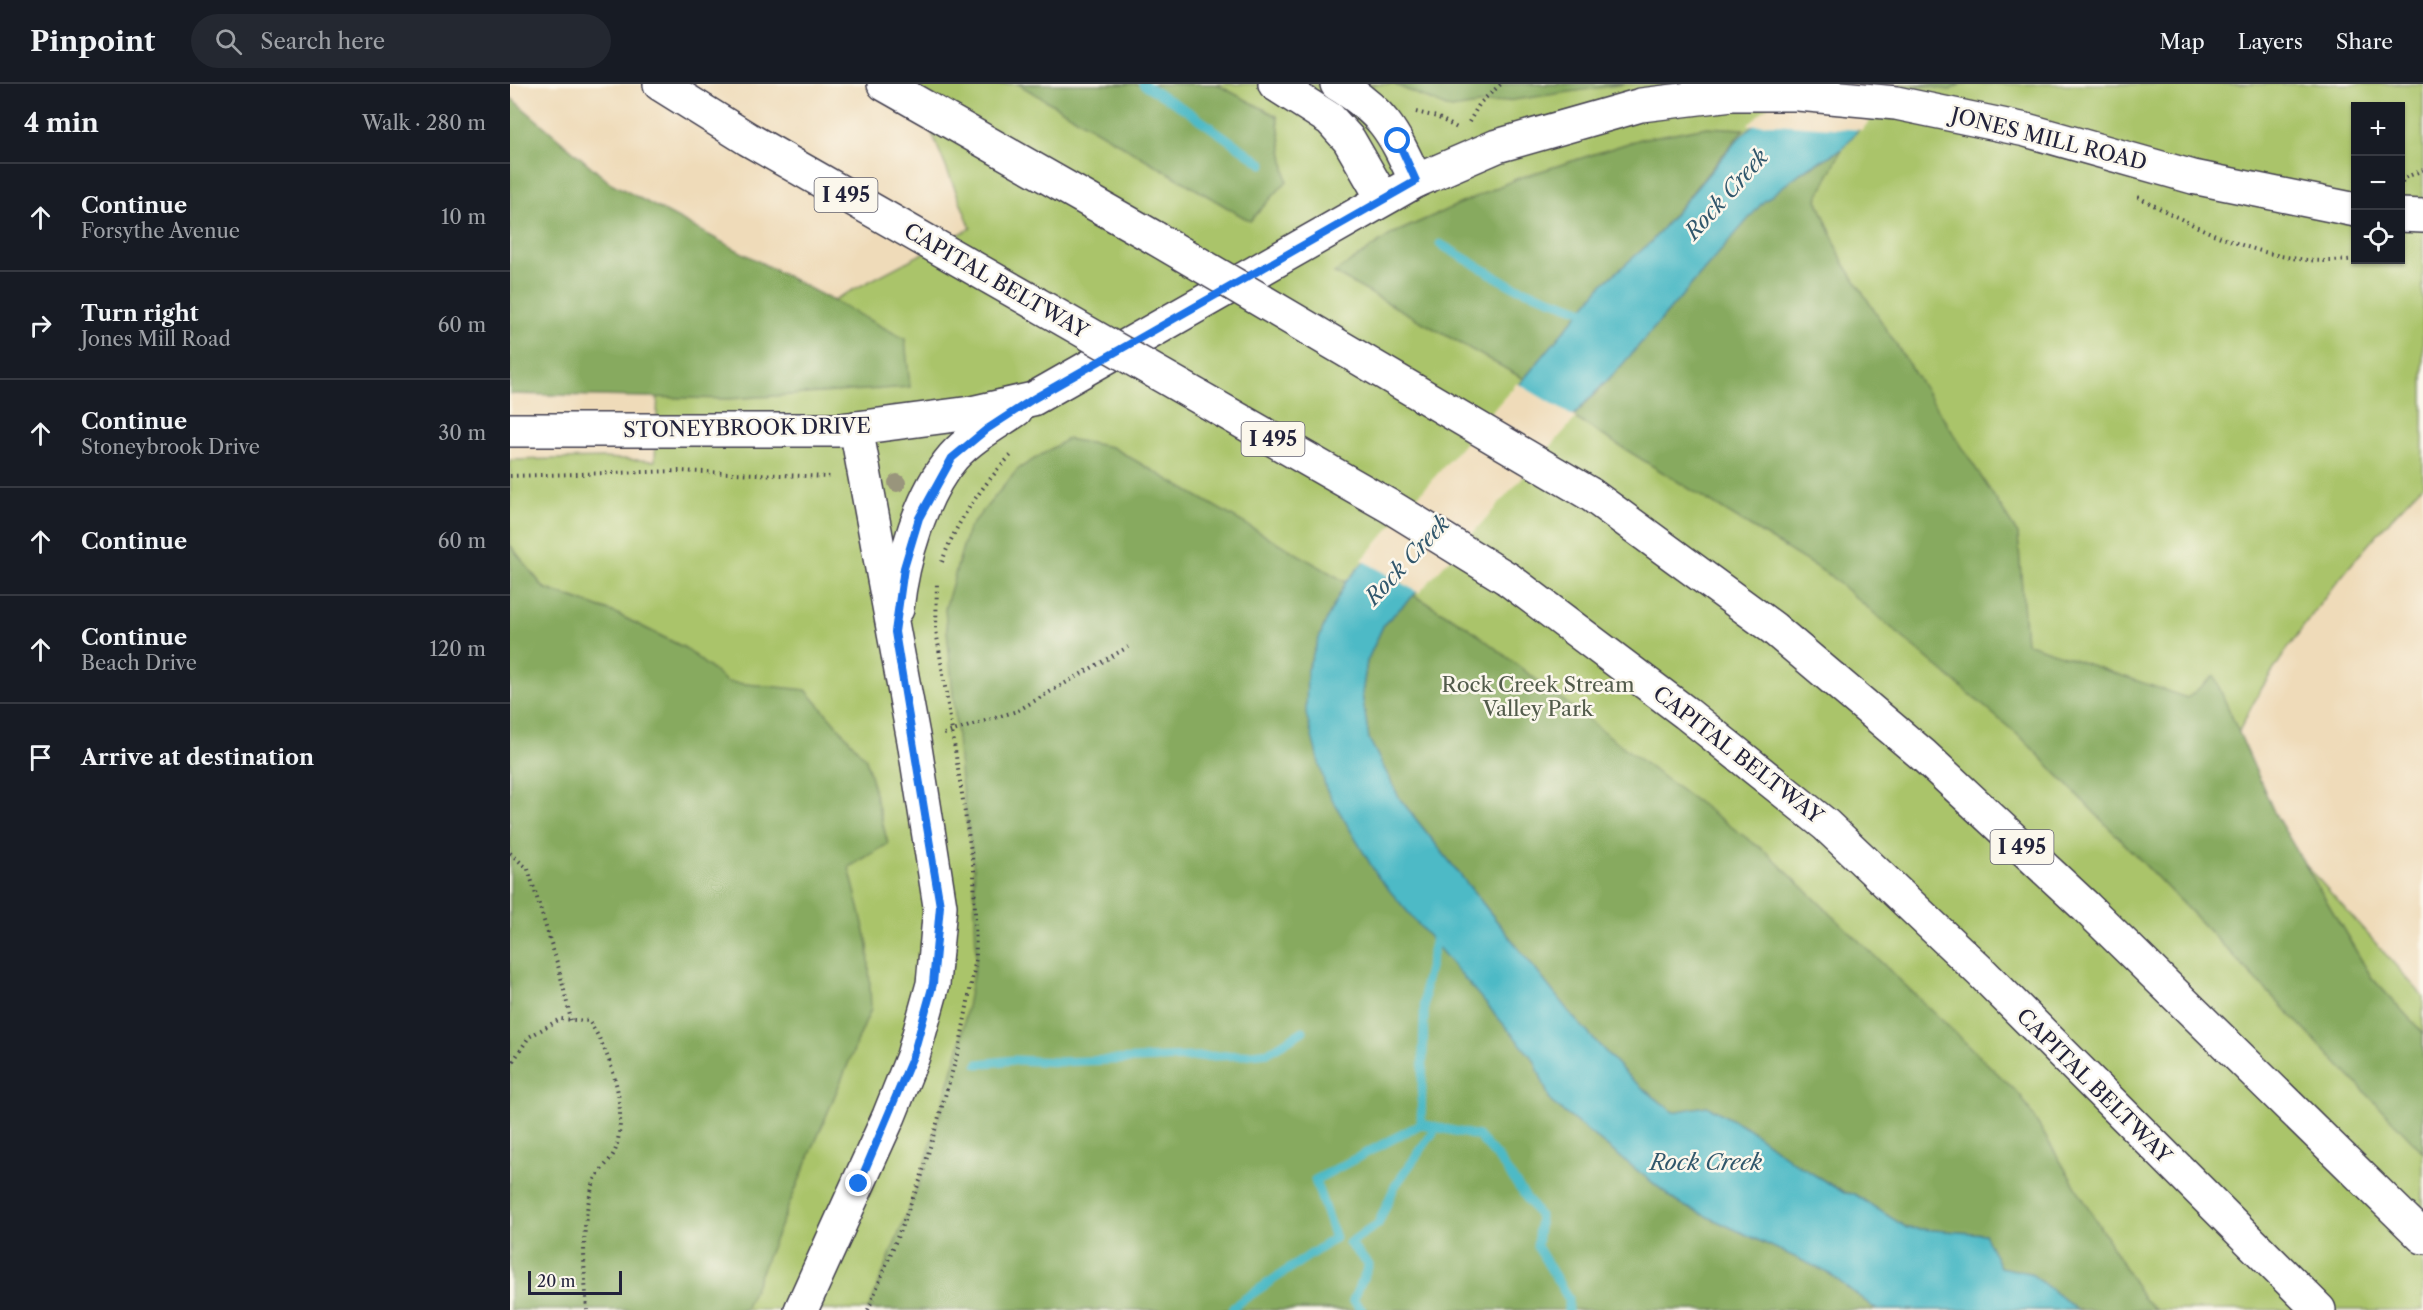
<!DOCTYPE html>
<html lang="en">
<head>
<meta charset="utf-8">
<style>
	body { margin:0; font-family:"Libre Caslon Text",serif; background:#242831; color:#f1f3f6 }
	.controls { position:absolute; right:18px; top:18px; display:grid; overflow:hidden; border-radius:0px; box-shadow:0 2px 4px #0004 }
	.controls button { width:54px; height:54px; display:grid; place-items:center; padding:0; border:0; border-bottom:2px solid #363941; background:#171b24; color:#f1f3f6; font:30px sans-serif }
	.scale { position:absolute; left:18px; bottom:15px; width:94px; box-sizing:border-box; padding-left:6px; border:3px solid #22223b; border-top:0; font-size:16px; line-height:21px; white-space:nowrap; color:#22223b; -webkit-text-stroke:4px #fbf7ec; paint-order:stroke }
	.stop { position:absolute; width:18px; height:18px; margin:-14px; border:4px solid #1a73e8; border-radius:50%; background:#fff }
	.stop.end { background:#1a73e8; border-color:#fff; box-shadow:0 2px 6px #0008 }
	.list { margin:0; padding:0; list-style:none }
	h2 { display:flex; justify-content:space-between; align-items:center; height:78px; margin:0; padding:0 24px; font-size:26px }
	h2 small { font-size:20px; font-weight:400; color:#9ea1a6 }
	.list li { display:grid; grid-template-columns:39px 1fr auto; gap:18px; align-items:center; box-sizing:border-box; height:108px; padding:0 24px; border-top:2px solid #363941 }
	.list b { display:block; font-size:22px; white-space:nowrap }
	.list p { margin:0; font-size:20px; white-space:nowrap; color:#9ea1a6 }
	.list em { font-size:20px; font-style:normal; color:#9ea1a6 }
	.icon { flex:none; width:33px; height:33px; fill:none; stroke:currentColor; stroke-width:2; stroke-linecap:round; stroke-linejoin:round }
	.map { position:relative; flex:none; width:1913px; height:1226px; overflow:hidden }
	header { display:flex; align-items:center; gap:36px; box-sizing:border-box; height:84px; padding:0 30px; background:#171b24; border-bottom:2px solid #363941 }
	header strong { font-size:28px }
	nav { display:flex; gap:33px; margin-inline-start:auto; font-size:21px }
	.search { width:420px; height:54px; background:#242831; display:flex; align-items:center; gap:15px; box-sizing:border-box; padding:0 21px; border-radius:33px; color:#9ea1a6; font-size:22px }
	main { display:flex }
	aside { flex:1; background:#171b24 }
	.map>svg:first-child { display:block }
	.green { fill:#aac46a; stroke:#667352; stroke-width:1.5; fill-rule:evenodd }
	.forest { fill:#87aa5e; stroke:#54664c; stroke-width:1.5 }
	.water { fill:#4dbac6; stroke:#386e80; stroke-width:1.5 }
	.pier { fill:#efdbb9 }
	.lines { fill:none; stroke-linecap:round; stroke-linejoin:round }
	.stream { stroke:#4dbac6; stroke-width:9 }
	.secondary-casing { stroke:#413e4e; stroke-width:36 }
	.highway-casing { stroke:#413e4e; stroke-width:36 }
	.path { stroke:#413e4e; stroke-width:4; stroke-dasharray:1.5 4.5; stroke-linecap:butt }
	.secondary { stroke:#fff; stroke-width:33 }
	.highway { stroke:#fff; stroke-width:33 }
	.highway-bridge-casing { stroke:#413e4e; stroke-width:36; stroke-linecap:butt }
	.highway-bridge { stroke:#fff; stroke-width:33 }
	.tree { fill:#99957c }
	.route { stroke:#1a73e8; stroke-width:8 }
	.labels { text-anchor:middle; stroke-width:5; stroke-linejoin:round; paint-order:stroke }
	.shield { fill:#fbf7ec; stroke:#636270; stroke-width:1.5 }
	.shield-label { font-size:20px; font-weight:bold; fill:#22223b }
	.street-label { font-size:21px; fill:#22223b; stroke:#fbf7ec }
	.park-label { font-size:21px; fill:#525b4b; stroke:#fbf7ec }
	.water-label { font-size:22px; font-style:italic; fill:#31576c; stroke:#fbf7ec }
</style>
</head>
<body>
<header>
<strong>Pinpoint</strong>
<div class="search"><svg class="icon" aria-label="search" viewBox="0 0 24 24"><circle cx="10" cy="10" r="6"/><path d="M15 15l6 6"/></svg>Search here</div>
<nav><a>Map</a><a>Layers</a><a>Share</a></nav>
</header>
<main>
<aside>
<h2>4 min<small>Walk · 280 m</small></h2>
<ul class="list">
<li><svg class="icon" aria-label="ahead" viewBox="0 0 24 24"><path d="M12 20V5M6 11l6-6 6 6"/></svg><div><b>Continue</b><p>Forsythe Avenue</p></div><em>10 m</em></li>
<li><svg class="icon" aria-label="right" viewBox="0 0 24 24"><path d="M7 20v-9h11M14 6l5 5-5 5"/></svg><div><b>Turn right</b><p>Jones Mill Road</p></div><em>60 m</em></li>
<li><svg class="icon" aria-label="ahead" viewBox="0 0 24 24"><path d="M12 20V5M6 11l6-6 6 6"/></svg><div><b>Continue</b><p>Stoneybrook Drive</p></div><em>30 m</em></li>
<li><svg class="icon" aria-label="ahead" viewBox="0 0 24 24"><path d="M12 20V5M6 11l6-6 6 6"/></svg><div><b>Continue</b></div><em>60 m</em></li>
<li><svg class="icon" aria-label="ahead" viewBox="0 0 24 24"><path d="M12 20V5M6 11l6-6 6 6"/></svg><div><b>Continue</b><p>Beach Drive</p></div><em>120 m</em></li>
<li><svg class="icon" aria-label="arrive" viewBox="0 0 24 24"><path d="M6 21V4h12l-3 4 3 4H6"/></svg><div><b>Arrive at destination</b></div></li>
</ul>
</aside>
<div class="map">
<svg width="1913" height="1226" viewBox="0 0 1913 1226">
	<rect width="100%" height="100%" fill="#fbf7ec"/>
	<filter id="ink" filterUnits="userSpaceOnUse"><feTurbulence type="fractalNoise" baseFrequency=".0167" numOctaves="2"/><feDisplacementMap in="SourceGraphic" scale="12" xChannelSelector="R" yChannelSelector="G"/><feConvolveMatrix kernelMatrix="1 2 1 2 8 2 1 2 1" color-interpolation-filters="sRGB"/></filter>
	<filter id="wash" filterUnits="userSpaceOnUse"><feTurbulence type="fractalNoise" baseFrequency=".008" numOctaves="4" result="noise"/><feDisplacementMap in="SourceGraphic" scale="24" xChannelSelector="R" yChannelSelector="G"/><feGaussianBlur stdDeviation="1.35" result="paint"/><feColorMatrix in="noise" values="0 0 0 0 0 0 0 0 0 0 0 0 0 0 0 0 0 1.4 0 .05"/><feComposite in="paint" operator="in"/></filter>
	<g filter="url(#wash)">
		<rect width="100%" height="100%" fill="#efdbb9"/>
		<path class="green" d="M411 0H1913V401C1853 462 1801 527 1755 599 1738 626 1725 657 1710 685L1913 912V1226H231L175 564 105 529 34 504 0 461V376L94 374 145 377 148 308 461 144 402 1ZM1846 22H1890V176H1846Z"/>
		<g class="forest">
			<path d="M508 0H706L767 32 777 97 740 137Z"/>
			<path d="M883 0H1115L941 25Z"/>
			<path d="M1401 0H1451L1440 6Z"/>
			<path d="M0 13 99 98 395 255 400 303 218 315 0 310Z"/>
			<path d="M1197 43 1234 45 1141 158 1093 200 1014 295 824 189 882 150 1006 95 1131 55Z"/>
			<path d="M1332 65 1307 115 1333 178 1508 450 1516 559 1677 614 1704 592 1765 730 1862 894 1913 949V1068L1515 657 1319 491 1063 333 1111 282 1253 118 1287 91Z"/>
			<path d="M557 355 602 363 836 498 815 539 797 586 1024 976 1041 1018 1170 1120 1317 1188 1367 1226H358L411 1094 450 961 466 874 464 786 451 696 435 525 458 445 508 385Z"/>
			<path d="M0 461 34 504 105 529 175 564 217 598 296 606 356 675 378 760 339 783 358 860 361 925 235 1226H0Z"/>
			<path d="M904 511 958 543 1146 688 1256 768 1511 1012 1633 1214 1646 1226H1567L1520 1189 1490 1183 1474 1150 1397 1144 1344 1110 1335 1109 1283 1078 1236 1043 1197 1022 1163 1028 1120 994 1063 933 890 715 859 655 852 610 857 577 874 540Z"/>
		</g>
		<path class="water" d="M1286 0H1387L1332 65 1294 86 1253 118 1111 282 1074 320 904 511 874 540 857 577 852 610 859 655 890 715 1063 933 1120 994 1163 1028 1197 1022 1236 1043 1283 1078 1334 1109 1344 1110 1397 1144 1474 1150 1490 1183 1520 1189 1567 1226H1367L1317 1188 1170 1120 1041 1018 1024 976 868 793 816 705 796 630 797 586 815 539 836 498 1014 295 1093 200 1141 158 1228 55Z"/>
		<g class="pier">
			<path d="M1281 0H1390L1352 46 1265 40 1238 41Z"/>
			<path d="M1007 299 1066 334 909 509 852 476Z"/>
		</g>
		<g class="lines">
			<g class="stream">
				<path d="M633 0 676 26 753 80"/>
				<path d="M930 160 1000 201 1074 227 1083 225"/>
				<path d="M468 980 504 976 548 978 733 971 759 968 793 947"/>
				<path d="M911 1040 968 1052 988 1074 1030 1133 1027 1162 1058 1214V1226"/>
				<path d="M722 1226 724 1222 825 1154 805 1096 911 1040 915 901 927 850"/>
				<path d="M852 1226 843 1216 859 1181 839 1159 868 1140 885 1102 927 1043"/>
			</g>
		</g>
	</g>
	<g filter="url(#ink)">
		<g class="lines">
			<g class="secondary-casing">
				<g id="secondary">
					<path d="M765 0 820 35 839 56 873 115"/>
					<path d="M827 0C875 29 883 48 906 97"/>
					<path d="M1890 131 1913 132"/>
					<path d="M0 346H331L461 329 523 315 906 97 987 62 1131 21 1222 10H1288L1386 19 1516 46 1683 93 1846 126"/>
					<path d="M387 525C392 477 411 410 443 373 460 354 485 340 506 326"/>
					<path d="M291 1226 379 1032 403 972 423 900 430 822 404 657 346 344"/>
				</g>
			</g>
			<g class="highway-casing">
				<g id="highway">
					<path d="M150 0 238 55 525 219"/>
					<path d="M374 0 645 154"/>
					<path d="M1080 410 1263 544 1412 670 1576 823 1913 1153"/>
					<path d="M998 495 1176 629 1316 741 1472 889 1809 1226"/>
				</g>
			</g>
			<g class="path">
				<path d="M906 28 927 33 947 44"/>
				<path d="M959 38 970 19 991 0"/>
				<path d="M1892 98 1894 94 1913 86"/>
				<path d="M1628 113C1695 148 1767 186 1846 175"/>
				<path d="M0 392 170 387 321 393"/>
				<path d="M432 478C446 437 473 401 502 370"/>
				<path d="M434 650 507 627 618 563"/>
				<path d="M0 769 18 785 49 885 61 936"/>
				<path d="M0 982 19 953 50 935 79 937C102 972 118 1022 106 1064 103 1076 88 1086 84 1098 70 1138 74 1185 77 1226"/>
				<path d="M358 1226 411 1094 450 961 466 874 464 786 426 546 427 497"/>
			</g>
			<use href="#secondary" class="secondary"/>
			<use href="#highway" class="highway"/>
			<g class="highway-bridge-casing">
				<g id="highway-bridge">
					<path d="M645 154 1080 410"/>
					<path d="M525 219 881 423 998 495"/>
				</g>
			</g>
			<use href="#highway-bridge" class="highway-bridge"/>
		</g>
		<circle class="tree" cx="387" cy="399" r="9"/>
	</g>
	<g class="lines" filter="url(#ink)">
		<path class="route" d="M349 1100 403 972 423 900 430 822 385 548 394 484 409 434 442 374 477 345 523 315 906 97 888 57"/>
	</g>
	<g class="labels">
		<g class="shield">
			<rect x="304.5" y="94" width="63" height="34" rx="4.5"/>
			<rect x="731.5" y="338" width="63" height="34" rx="4.5"/>
			<rect x="1480.5" y="746" width="63" height="34" rx="4.5"/>
		</g>
		<g class="shield-label">
			<text x="336" y="118">I 495</text>
			<text x="763" y="362">I 495</text>
			<text x="1512" y="770">I 495</text>
		</g>
		<g class="street-label">
			<text transform="translate(1539 55) rotate(14)" y="7">JONES MILL ROAD</text>
			<text transform="translate(486 197) rotate(30)" y="7">CAPITAL BELTWAY</text>
			<text transform="translate(237 344) rotate(-1)" y="7">STONEYBROOK DRIVE</text>
			<text transform="translate(1228 671) rotate(38)" y="7">CAPITAL BELTWAY</text>
			<text transform="translate(1584 1002) rotate(45)" y="7">CAPITAL BELTWAY</text>
		</g>
		<g class="park-label">
			<text x="1028" y="608">Rock Creek Stream<tspan x="1028" dy="24">Valley Park</tspan></text>
		</g>
		<g class="water-label">
			<text transform="translate(1216 110) rotate(-48)" y="8">Rock Creek</text>
			<text transform="translate(897 476) rotate(-47)" y="8">Rock Creek</text>
			<text x="1196" y="1086">Rock Creek</text>
		</g>
	</g>
</svg>
<div class="controls">
<button>+</button>
<button>−</button>
<button><svg class="icon" aria-label="locate" viewBox="0 0 24 24"><circle cx="12" cy="12" r="6"/><path d="M12 2v4M12 18v4M2 12h4M18 12h4"/></svg></button>
</div>
<div class="scale">20 m</div>
<div class="stop" style="left:888px;top:57px"></div>
<div class="stop end" style="left:349px;top:1100px"></div>
</div>
</main>
</body>
</html>
